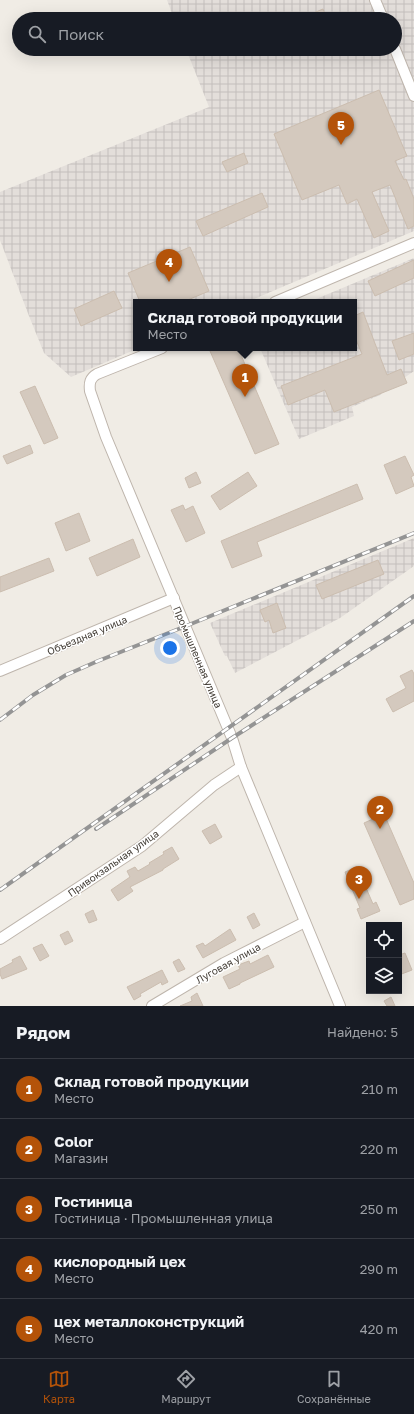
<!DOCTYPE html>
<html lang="ru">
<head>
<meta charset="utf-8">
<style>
	body { margin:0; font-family:"Golos Text",sans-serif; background:#242831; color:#f1f3f6 }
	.controls { position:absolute; right:12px; bottom:12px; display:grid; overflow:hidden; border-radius:0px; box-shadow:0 4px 16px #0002 }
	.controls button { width:36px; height:36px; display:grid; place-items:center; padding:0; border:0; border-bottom:1px solid #363941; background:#171b24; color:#f1f3f6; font:20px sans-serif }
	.you { position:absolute; left:170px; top:648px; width:14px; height:14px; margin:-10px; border:3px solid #fff; border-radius:50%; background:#1a73e8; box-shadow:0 0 0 6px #1a73e833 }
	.badge { display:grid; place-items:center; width:26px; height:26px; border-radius:50%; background:#b45309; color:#fff; font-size:13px; font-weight:700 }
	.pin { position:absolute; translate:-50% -33px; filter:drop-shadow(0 1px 2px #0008) }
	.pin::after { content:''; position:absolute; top:21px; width:14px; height:12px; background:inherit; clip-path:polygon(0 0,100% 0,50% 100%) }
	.popup { position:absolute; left:133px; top:299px; width:224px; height:52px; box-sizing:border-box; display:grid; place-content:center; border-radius:0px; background:#171b24; filter:drop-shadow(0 1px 3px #0005); font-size:13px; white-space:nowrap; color:#9ea1a6 }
	.popup b { font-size:15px; color:#f1f3f6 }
	.popup::after { content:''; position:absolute; left:50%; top:100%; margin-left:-8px; border:8px solid transparent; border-top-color:#171b24 }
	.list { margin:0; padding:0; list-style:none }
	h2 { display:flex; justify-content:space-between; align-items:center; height:52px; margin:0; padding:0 16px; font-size:17px }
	h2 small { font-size:13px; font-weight:400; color:#9ea1a6 }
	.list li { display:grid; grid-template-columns:26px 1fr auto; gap:12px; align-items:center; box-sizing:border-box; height:60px; padding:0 16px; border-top:1px solid #363941 }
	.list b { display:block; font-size:15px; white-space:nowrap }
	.list p { margin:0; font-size:13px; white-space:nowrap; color:#9ea1a6 }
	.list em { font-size:13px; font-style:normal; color:#9ea1a6 }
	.icon { flex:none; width:22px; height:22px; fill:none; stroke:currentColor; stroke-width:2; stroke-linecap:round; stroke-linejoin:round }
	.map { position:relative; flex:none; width:414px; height:1006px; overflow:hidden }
	.search { position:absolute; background:#171b24; box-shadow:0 4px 16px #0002; left:12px; right:12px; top:12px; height:44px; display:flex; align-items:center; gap:10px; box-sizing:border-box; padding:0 14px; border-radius:22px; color:#9ea1a6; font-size:15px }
	.sheet { height:352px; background:#171b24 }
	nav { display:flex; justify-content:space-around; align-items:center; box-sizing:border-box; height:56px; border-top:1px solid #363941; background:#171b24; font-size:11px; color:#9ea1a6 }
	nav a { display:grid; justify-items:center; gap:2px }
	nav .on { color:#b45309 }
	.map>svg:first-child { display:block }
	.industrial { fill:url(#industrial-grid) }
	.building { fill:#d4c9be; stroke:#cbbdaf }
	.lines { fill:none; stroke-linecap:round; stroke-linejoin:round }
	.minor-casing { stroke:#beb5ac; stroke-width:12 }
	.minor { stroke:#fff; stroke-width:10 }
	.rail-casing { stroke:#949494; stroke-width:4 }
	.rail { stroke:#fff; stroke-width:2.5; stroke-dasharray:8; stroke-linecap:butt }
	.labels { text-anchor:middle; stroke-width:3; stroke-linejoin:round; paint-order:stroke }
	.street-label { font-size:10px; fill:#423c35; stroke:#fff }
</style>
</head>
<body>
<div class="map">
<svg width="414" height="1006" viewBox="0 0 414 1006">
	<defs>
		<pattern id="industrial-grid" width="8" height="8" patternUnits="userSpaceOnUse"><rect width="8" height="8" fill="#e3deda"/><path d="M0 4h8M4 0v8" fill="none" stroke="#c4bfbc"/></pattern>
	</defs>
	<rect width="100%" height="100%" fill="#f0ece5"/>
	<g class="industrial">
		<path d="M167 0H414V231L247 302H136V348H139L71 377 44 353 29 316 0 240V192L209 107 186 49H395V19H174Z"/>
		<path d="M414 258V371L380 395 352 407 354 416 299 439 260 348H354V302H309Z"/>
		<path d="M414 538V566L340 618 235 673 227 656H225L210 623Z"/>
	</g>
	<g class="building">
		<path d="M323 9 327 19H299Z"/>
		<path d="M379 90 407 156 395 161 404 180 406 179 414 199V226L408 229 390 185 372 192 389 231 374 238 357 199 347 204 339 185 302 200 274 134Z"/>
		<path d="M244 153 248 163 227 172 222 162Z"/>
		<path d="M262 193 268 207 203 236 196 221Z"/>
		<path d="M190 247 209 291 183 302H140L128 273Z"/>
		<path d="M414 260V278L375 296 368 281Z"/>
		<path d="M114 291 122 308 81 326 74 309Z"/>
		<path d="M363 312 387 375 401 369 407 383 334 412 325 390 288 405 281 386 362 354 354 335V316Z"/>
		<path d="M414 333V354L399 360 392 341Z"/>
		<path d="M216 348H238L279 444 255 454 210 351Z"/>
		<path d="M35 386 58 438 44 444 20 392Z"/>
		<path d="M30 445 33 453 7 464 3 456Z"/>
		<path d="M405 456 414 475 411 477 414 486 396 494 384 465Z"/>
		<path d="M196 472 201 483 189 488 185 478Z"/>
		<path d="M248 472 257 486 220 510 211 496Z"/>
		<path d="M357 484 363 499 257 542 262 556 232 568 221 541Z"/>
		<path d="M183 505 185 510 193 506 205 533 186 542 171 510Z"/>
		<path d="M79 513 90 541 66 551 55 523Z"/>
		<path d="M133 539 140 557 97 576 89 558Z"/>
		<path d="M49 558 54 571 0 592V577Z"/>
		<path d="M378 560 384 574 322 599 316 585Z"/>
		<path d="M277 603 286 628 273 633 269 620 265 622 260 610Z"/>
		<path d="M412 670 414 674V701L393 712 386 699 406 688 400 676Z"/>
		<path d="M384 814 414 883V899L400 905 364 823Z"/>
		<path d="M215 824 222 837 210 844 202 831Z"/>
		<path d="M172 847 179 859 163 869V870L130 887 133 891 118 901 111 890 130 877 127 871 135 867 138 871 150 864 149 863 164 854 163 852Z"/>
		<path d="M357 867 373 904 376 902 380 911 361 919 357 909 360 908 345 872Z"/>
		<path d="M93 910 97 920 89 923 85 914Z"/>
		<path d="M254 913 260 925 253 929 247 917Z"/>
		<path d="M230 929 236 940 203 958 196 946 203 943 205 946Z"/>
		<path d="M68 931 73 941 65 945 60 935Z"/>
		<path d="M42 944 49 956 40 961 33 948Z"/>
		<path d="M405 953 412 970 399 975V955Z"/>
		<path d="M268 955 274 967 240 983V984L229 989 223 977 240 969 238 965 249 961 250 964Z"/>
		<path d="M20 956 27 969 2 979 0 974V969L13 962 12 960Z"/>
		<path d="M179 959 185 969 178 972 173 962Z"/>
		<path d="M162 970 168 982 162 985 161 982 140 994 141 996 134 1000 127 987Z"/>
		<path d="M197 993 203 1006H180L192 1001 191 997Z"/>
		<path d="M391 997 395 1006H387L384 1001Z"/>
	</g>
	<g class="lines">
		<g class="minor-casing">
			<g id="minor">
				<path d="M375 0 383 19"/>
				<path d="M395 49 414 96"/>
				<path d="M275 302 414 243"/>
				<path d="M162 348 97 374C90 378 89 383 90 391L106 437 232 738 241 767 340 1006"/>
				<path d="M0 671 174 598"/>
				<path d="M0 939 142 846 214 785 241 767"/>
				<path d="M152 1006 224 963 305 922"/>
			</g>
		</g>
		<use href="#minor" class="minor"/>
		<g class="rail-casing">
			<g id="rail">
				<path d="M0 720 33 695 66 675 98 661 186 626 414 533"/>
				<path d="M96 829 232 738 414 621"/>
				<path d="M0 890 414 596"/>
			</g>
		</g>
		<use href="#rail" class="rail"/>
	</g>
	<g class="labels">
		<g class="street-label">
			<text transform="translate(87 635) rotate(-23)" y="4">Объездная улица</text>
			<text transform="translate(198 657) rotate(67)" y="4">Промышленная улица</text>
			<text transform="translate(113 863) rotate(-35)" y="4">Привокзальная улица</text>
			<text transform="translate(228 963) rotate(-29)" y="4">Луговая улица</text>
		</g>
	</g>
</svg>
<div class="controls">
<button><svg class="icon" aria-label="locate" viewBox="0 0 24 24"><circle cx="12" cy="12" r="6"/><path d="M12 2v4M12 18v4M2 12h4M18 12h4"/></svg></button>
<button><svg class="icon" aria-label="layers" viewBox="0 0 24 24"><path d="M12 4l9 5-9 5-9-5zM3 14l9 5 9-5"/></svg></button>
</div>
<div class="you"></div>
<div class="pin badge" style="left:245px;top:397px">1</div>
<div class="popup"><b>Склад готовой продукции</b>Место</div>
<div class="pin badge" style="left:380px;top:829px">2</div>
<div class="pin badge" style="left:359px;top:899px">3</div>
<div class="pin badge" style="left:169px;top:282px">4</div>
<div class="pin badge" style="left:341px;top:145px">5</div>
<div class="search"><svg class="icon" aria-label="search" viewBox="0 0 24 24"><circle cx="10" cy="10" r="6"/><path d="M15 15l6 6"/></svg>Поиск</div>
</div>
<section class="sheet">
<h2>Рядом<small>Найдено: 5</small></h2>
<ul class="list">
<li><span class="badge">1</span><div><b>Склад готовой продукции</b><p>Место</p></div><em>210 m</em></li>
<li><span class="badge">2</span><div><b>Color</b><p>Магазин</p></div><em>220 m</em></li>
<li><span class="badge">3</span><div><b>Гостиница</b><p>Гостиница · Промышленная улица</p></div><em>250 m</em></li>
<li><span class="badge">4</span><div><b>кислородный цех</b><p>Место</p></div><em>290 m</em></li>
<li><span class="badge">5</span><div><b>цех металлоконструкций</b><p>Место</p></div><em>420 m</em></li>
</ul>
</section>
<nav>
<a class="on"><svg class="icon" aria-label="map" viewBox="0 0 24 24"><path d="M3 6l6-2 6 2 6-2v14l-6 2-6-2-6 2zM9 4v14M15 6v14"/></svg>Карта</a>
<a><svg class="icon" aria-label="directions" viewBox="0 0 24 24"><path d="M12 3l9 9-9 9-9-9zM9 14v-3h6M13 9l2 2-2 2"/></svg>Маршрут</a>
<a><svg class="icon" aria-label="saved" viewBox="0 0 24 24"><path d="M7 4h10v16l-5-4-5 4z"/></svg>Сохранённые</a>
</nav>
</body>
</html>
